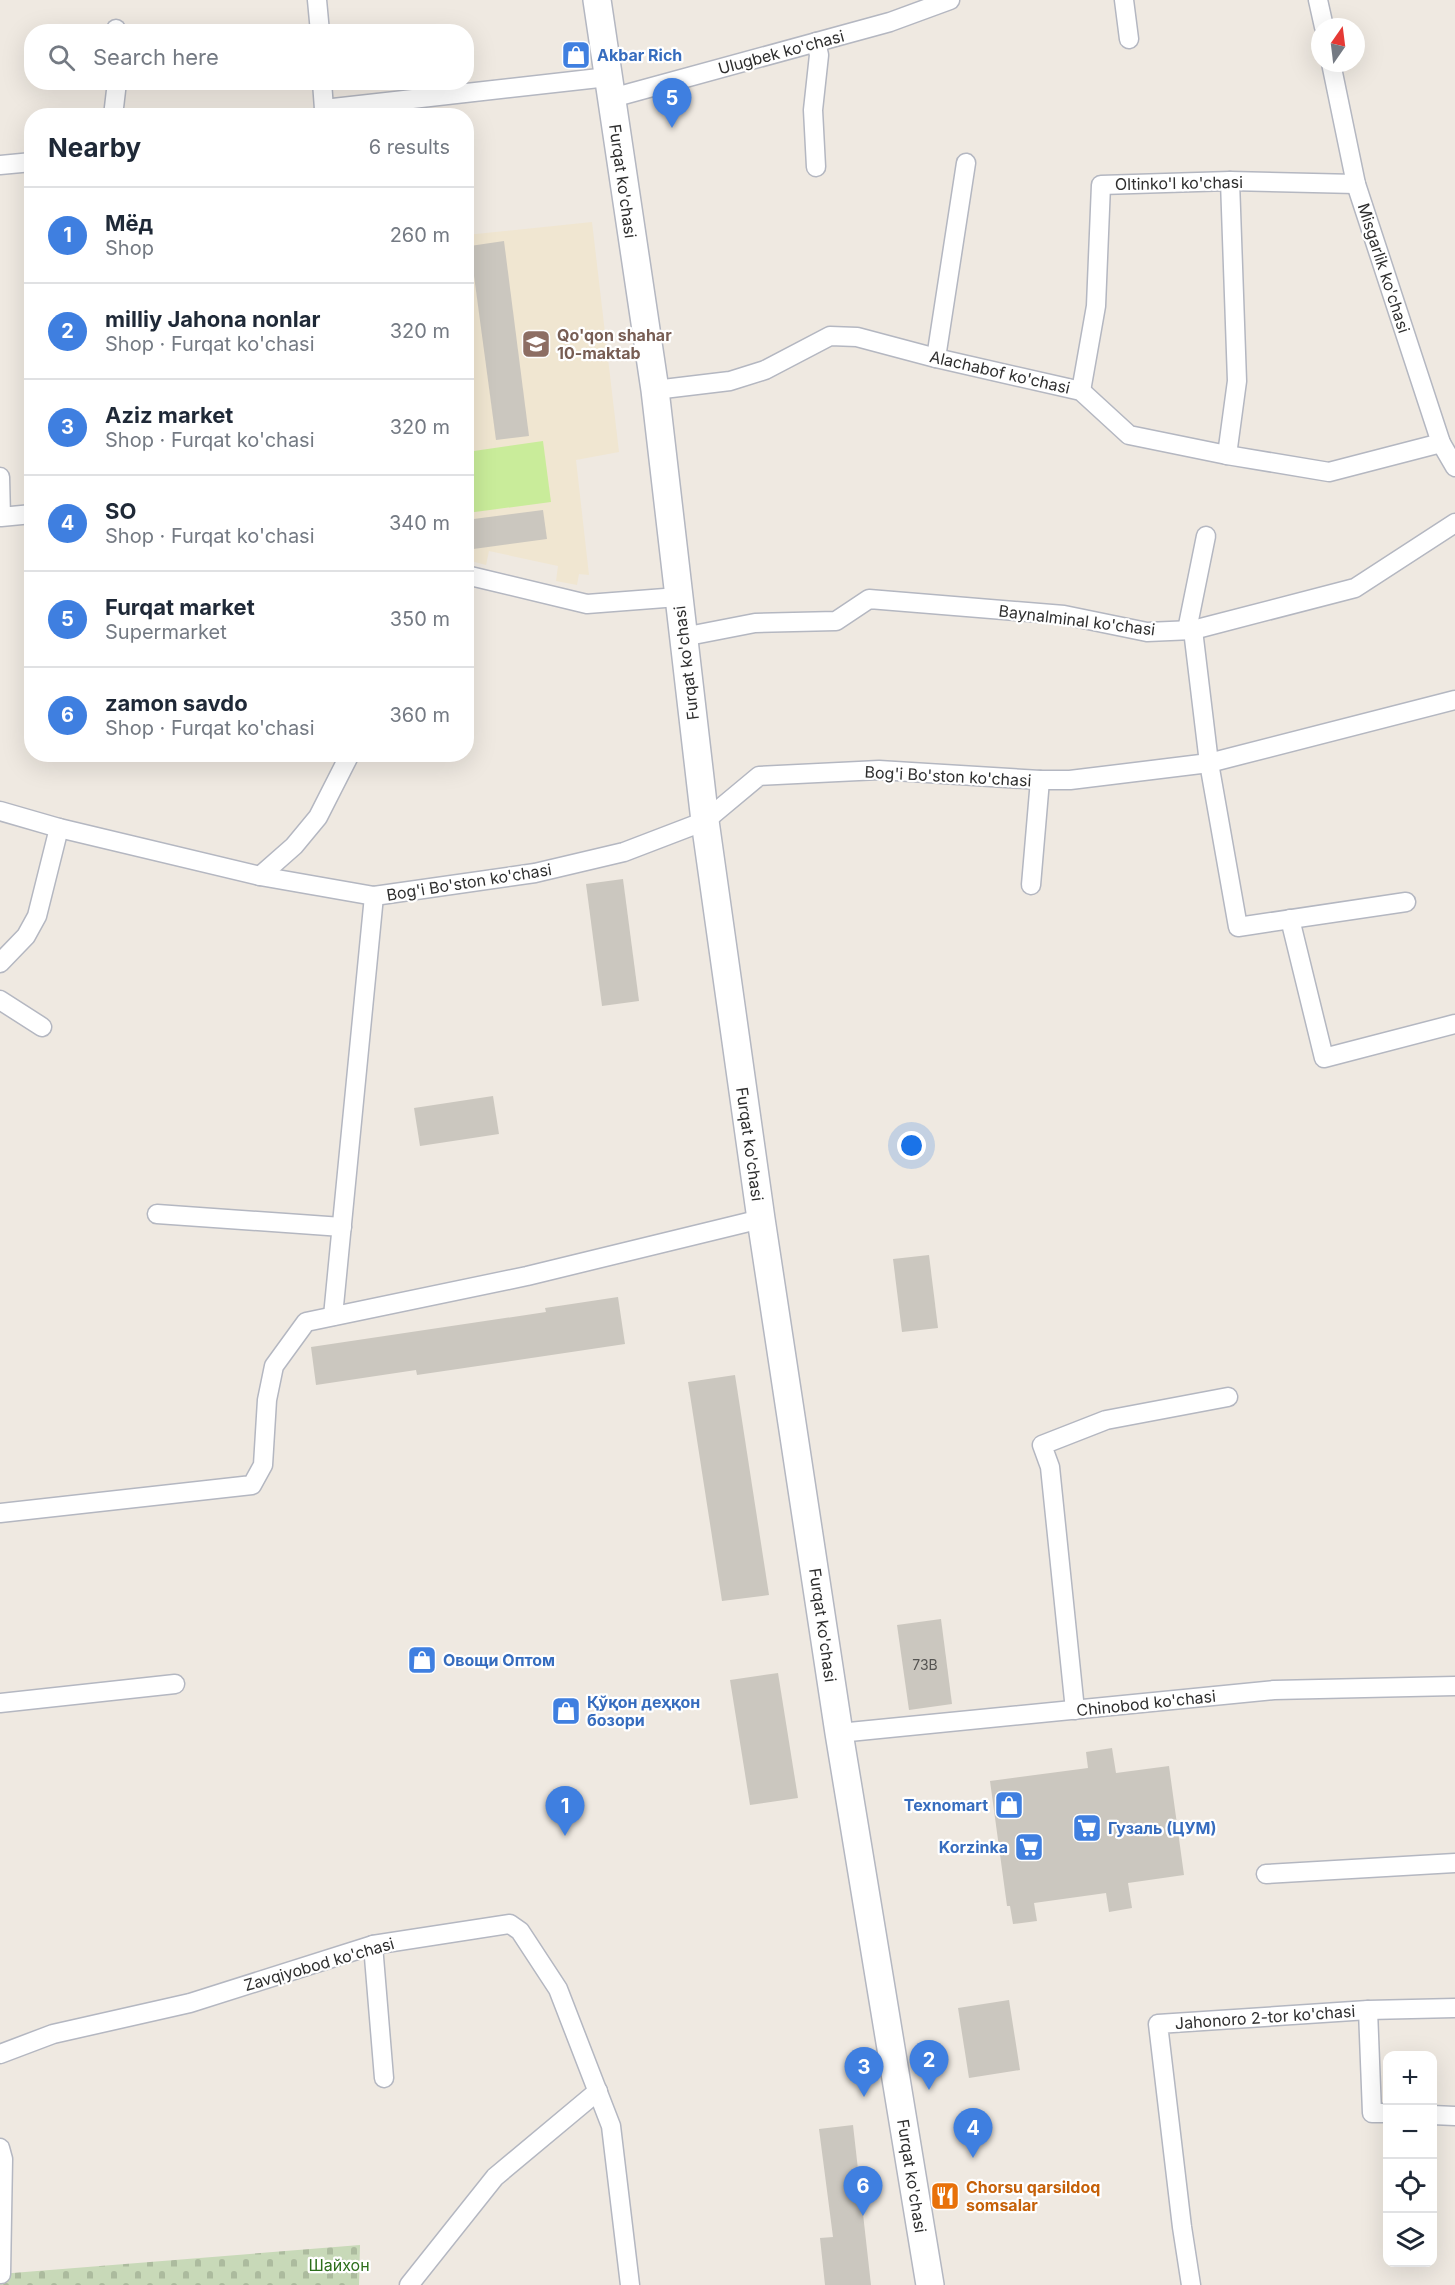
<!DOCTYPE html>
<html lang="en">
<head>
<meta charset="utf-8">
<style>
	body { margin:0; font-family:Inter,sans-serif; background:#f6f6f7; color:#1f2937 }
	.controls { position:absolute; right:18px; bottom:18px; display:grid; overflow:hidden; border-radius:12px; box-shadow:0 6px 24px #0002 }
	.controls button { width:54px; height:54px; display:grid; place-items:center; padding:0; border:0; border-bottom:2px solid #e0e1e3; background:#fff; color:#1f2937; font:30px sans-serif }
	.compass { position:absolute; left:1311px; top:18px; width:54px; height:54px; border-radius:50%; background:#fff; box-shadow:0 6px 24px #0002; rotate:14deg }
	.you { position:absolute; left:912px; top:1146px; width:21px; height:21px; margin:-15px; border:4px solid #fff; border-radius:50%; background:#1a73e8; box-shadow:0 0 0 9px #1a73e833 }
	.badge { display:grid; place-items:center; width:39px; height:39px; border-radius:50%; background:#2563eb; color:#fff; font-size:20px; font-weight:700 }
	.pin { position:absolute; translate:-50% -50px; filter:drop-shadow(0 2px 3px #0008) }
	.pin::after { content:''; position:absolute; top:32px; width:21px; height:18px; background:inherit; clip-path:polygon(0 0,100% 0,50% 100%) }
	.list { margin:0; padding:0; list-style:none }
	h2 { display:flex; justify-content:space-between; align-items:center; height:78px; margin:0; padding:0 24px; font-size:26px }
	h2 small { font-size:20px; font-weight:400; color:#747a83 }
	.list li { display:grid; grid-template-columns:39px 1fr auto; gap:18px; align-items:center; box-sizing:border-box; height:96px; padding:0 24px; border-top:2px solid #e0e1e3 }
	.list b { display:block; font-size:22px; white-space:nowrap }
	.list p { margin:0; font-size:20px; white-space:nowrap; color:#747a83 }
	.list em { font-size:20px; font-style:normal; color:#747a83 }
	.icon { flex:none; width:33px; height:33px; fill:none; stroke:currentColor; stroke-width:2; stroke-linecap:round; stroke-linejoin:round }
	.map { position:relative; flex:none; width:1455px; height:2285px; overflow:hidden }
	.search { position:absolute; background:#fff; box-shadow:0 6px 24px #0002; left:24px; top:24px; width:450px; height:66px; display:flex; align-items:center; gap:15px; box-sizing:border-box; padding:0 21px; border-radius:24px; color:#747a83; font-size:22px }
	.panel { position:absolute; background:#fff; box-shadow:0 6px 24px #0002; left:24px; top:108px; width:450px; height:654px; border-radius:24px }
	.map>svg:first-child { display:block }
	.education { fill:#f0e6d1 }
	.cemetery { fill:url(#cemetery-stones) }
	.pitch { fill:#c9ec9a }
	.building { fill:#cbc7bf }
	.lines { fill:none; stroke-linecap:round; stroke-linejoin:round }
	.street-casing { stroke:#b4b7c1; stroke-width:21 }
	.secondary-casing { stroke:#b4b7c1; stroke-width:30 }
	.street { stroke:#fff; stroke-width:18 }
	.secondary { stroke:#fff; stroke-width:27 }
	.labels { text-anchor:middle; stroke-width:4.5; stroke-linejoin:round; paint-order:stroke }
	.number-label { font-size:14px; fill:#555452 }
	.street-label { font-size:16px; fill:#2e2e2e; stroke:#fff }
	.shop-label { font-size:16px; font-weight:bold; fill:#366cbe; stroke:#fff; text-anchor:start }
	.education-label { font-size:16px; font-weight:bold; fill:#785e54; stroke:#fff; text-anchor:start }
	.food-label { font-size:16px; font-weight:bold; fill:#c56008; stroke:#fff; text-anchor:start }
	.park-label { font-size:16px; fill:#2c6e1b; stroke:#fff }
</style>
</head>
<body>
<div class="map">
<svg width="1455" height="2285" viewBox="0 0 1455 2285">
	<defs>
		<pattern id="cemetery-stones" width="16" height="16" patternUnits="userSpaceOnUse" patternTransform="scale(1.5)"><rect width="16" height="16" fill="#c8d9b8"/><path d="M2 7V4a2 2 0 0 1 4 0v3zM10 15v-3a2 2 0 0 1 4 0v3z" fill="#acbb9e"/></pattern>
	</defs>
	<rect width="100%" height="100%" fill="#efe9e1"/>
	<path class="education" d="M592 222 619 452 576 460 589 575 579 574 577 585 556 581 558 566 489 551 486 565 467 560 466 235Z"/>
	<path class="cemetery" d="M360 2245 359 2285H0V2274Z"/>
	<path class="pitch" d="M543 441 551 502 467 513V452Z"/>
	<g class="building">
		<path d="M504 241 529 436 496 440 470 246Z"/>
		<path d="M543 510 547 539 466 550V520Z"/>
		<path d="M623 879 639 1001 602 1006 586 884Z"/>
		<path d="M493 1096 499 1134 420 1146 414 1108Z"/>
		<path d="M929 1255 938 1328 902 1332 893 1259Z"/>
		<path d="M618 1297 625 1344 417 1375 416 1370 316 1385 311 1347 546 1312 545 1308Z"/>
		<path d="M735 1375 769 1595 722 1601 688 1382Z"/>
		<path d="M941 1619 952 1704 909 1710 897 1625Z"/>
		<path d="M778 1673 798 1798 750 1805 730 1680Z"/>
		<path d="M1112 1748 1116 1773 1169 1766 1184 1875 1128 1883 1132 1908 1109 1912 1106 1893 1034 1903 1037 1921 1013 1924 1010 1906H1007L990 1781 1088 1768 1086 1752Z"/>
		<path d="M1009 2000 1020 2070 969 2078 958 2008Z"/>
		<path d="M853 2125 871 2285H825L820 2238 833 2237 819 2129Z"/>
	</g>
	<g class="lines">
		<g class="street-casing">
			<g id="street">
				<path d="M317 0 320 32"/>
				<path d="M1124 0 1129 39"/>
				<path d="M1318 0 1324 27"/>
				<path d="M116 29V32"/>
				<path d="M816 42 819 55 813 110 816 167"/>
				<path d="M1331 63 1356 184 1441 443 1455 467"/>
				<path d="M322 82 324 109"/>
				<path d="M612 98 890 22 950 0"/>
				<path d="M113 116 117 82"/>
				<path d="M324 116V109L608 77"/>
				<path d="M0 165 32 162"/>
				<path d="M936 358 966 163"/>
				<path d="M655 390 730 381 765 370 830 336 857 337 936 358 1081 391 1129 435 1227 455 1329 472 1441 443"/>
				<path d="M1081 391 1096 306 1101 185 1230 181 1356 184"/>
				<path d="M1227 455 1237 381 1230 181"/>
				<path d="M0 477 1 517 32 514"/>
				<path d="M466 575 587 604 678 597"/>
				<path d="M1187 630 1206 536"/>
				<path d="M1193 630 1209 763 1238 927 1406 902"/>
				<path d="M683 637 755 623 836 621 869 599 1064 615 1147 632 1193 630 1355 588 1455 523"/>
				<path d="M0 811 59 828 260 876 374 896 535 873 624 852 705 821 759 776 879 770 1040 780H1070L1209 763 1455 700"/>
				<path d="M260 876 294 846 318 817 350 754"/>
				<path d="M1031 885 1040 780"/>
				<path d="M1290 919 1324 1058 1455 1024"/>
				<path d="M0 963 26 936 37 916 59 828"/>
				<path d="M0 1000 42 1027"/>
				<path d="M157 1214 342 1227"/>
				<path d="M333 1316 374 896"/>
				<path d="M0 1513 252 1485 263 1465 267 1400 274 1366 306 1322 527 1276 761 1219"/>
				<path d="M0 1703 175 1684"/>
				<path d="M1075 1710 1050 1467 1042 1445 1106 1420 1228 1397"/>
				<path d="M839 1733 1274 1690 1455 1686"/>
				<path d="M1266 1874 1455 1863"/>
				<path d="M373 1945 384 2078"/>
				<path d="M1368 2010 1372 2113H1388"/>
				<path d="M0 2054 53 2034 190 2003 373 1945 510 1924 520 1931 558 1989 611 2126 630 2285"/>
				<path d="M1432 2115 1455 2116"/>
				<path d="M0 2148 3 2159 1 2274"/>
				<path d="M409 2285 495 2177 598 2091"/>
				<path d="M1191 2285 1182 2227 1158 2024 1368 2010 1455 2008"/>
			</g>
		</g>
		<g class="secondary-casing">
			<path id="secondary" d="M597 0 655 390 705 821 761 1219 839 1733 930 2285"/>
		</g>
		<use href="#street" class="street"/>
		<use href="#secondary" class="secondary"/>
	</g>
	<defs>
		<g id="shop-square" transform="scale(1.5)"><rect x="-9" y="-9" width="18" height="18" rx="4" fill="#3f7fe0" stroke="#fff"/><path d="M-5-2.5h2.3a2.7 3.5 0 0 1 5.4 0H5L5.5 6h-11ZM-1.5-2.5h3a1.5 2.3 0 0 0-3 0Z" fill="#fff"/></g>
		<g id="school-square" transform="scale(1.5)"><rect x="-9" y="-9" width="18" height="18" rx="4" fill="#8d6e63" stroke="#fff"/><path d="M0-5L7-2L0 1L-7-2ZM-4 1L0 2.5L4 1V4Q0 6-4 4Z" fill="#fff"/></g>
		<g id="supermarket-square" transform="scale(1.5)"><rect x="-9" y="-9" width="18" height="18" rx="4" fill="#3f7fe0" stroke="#fff"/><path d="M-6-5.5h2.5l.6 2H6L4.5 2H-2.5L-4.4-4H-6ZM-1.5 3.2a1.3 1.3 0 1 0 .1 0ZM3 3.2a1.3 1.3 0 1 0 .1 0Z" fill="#fff"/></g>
		<g id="restaurant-square" transform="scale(1.5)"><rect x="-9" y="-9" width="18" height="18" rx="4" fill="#e8710a" stroke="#fff"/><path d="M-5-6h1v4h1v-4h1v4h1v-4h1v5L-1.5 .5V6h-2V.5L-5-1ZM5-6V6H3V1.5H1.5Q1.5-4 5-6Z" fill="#fff"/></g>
	</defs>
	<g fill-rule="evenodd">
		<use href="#shop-square" x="576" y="55"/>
		<use href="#school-square" x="536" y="344"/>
		<use href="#shop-square" x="422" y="1660"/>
		<use href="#shop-square" x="566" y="1711"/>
		<use href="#shop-square" x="1009" y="1805"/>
		<use href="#supermarket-square" x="1087" y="1828"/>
		<use href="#supermarket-square" x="1029" y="1847"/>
		<use href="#restaurant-square" x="945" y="2196"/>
	</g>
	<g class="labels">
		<g class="number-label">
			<text x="925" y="1670">73B</text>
		</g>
		<g class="street-label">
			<text transform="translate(781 52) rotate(-15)" y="6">Ulugbek ko'chasi</text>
			<text transform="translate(623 181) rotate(82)" y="6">Furqat ko'chasi</text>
			<text transform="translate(1179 183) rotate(-1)" y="6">Oltinko'l ko'chasi</text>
			<text transform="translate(1384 268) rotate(72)" y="6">Misgarlik ko'chasi</text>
			<text transform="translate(1000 372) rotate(13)" y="6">Alachabof ko'chasi</text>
			<text transform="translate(1077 620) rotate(7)" y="6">Baynalminal ko'chasi</text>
			<text transform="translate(686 663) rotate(-97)" y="6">Furqat ko'chasi</text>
			<text transform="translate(948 776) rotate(3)" y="6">Bog'i Bo'ston ko'chasi</text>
			<text transform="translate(469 882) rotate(-9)" y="6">Bog'i Bo'ston ko'chasi</text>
			<text transform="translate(750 1144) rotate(82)" y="6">Furqat ko'chasi</text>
			<text transform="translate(823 1625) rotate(82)" y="6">Furqat ko'chasi</text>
			<text transform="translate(1146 1703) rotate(-6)" y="6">Chinobod ko'chasi</text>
			<text transform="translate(319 1964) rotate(-16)" y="6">Zavqiyobod ko'chasi</text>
			<text transform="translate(1265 2017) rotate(-4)" y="6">Jahonoro 2-tor ko'chasi</text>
			<text transform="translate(912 2176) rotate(81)" y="6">Furqat ko'chasi</text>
		</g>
		<g class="shop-label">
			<text x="597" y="61">Akbar Rich</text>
			<text x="443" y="1666">Овощи Оптом</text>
			<text x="587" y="1708">Қўқон деҳқон<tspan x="587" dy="18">бозори</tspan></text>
			<text x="988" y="1811" text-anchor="end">Texnomart</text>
			<text x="1108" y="1834">Гузаль (ЦУМ)</text>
			<text x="1008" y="1853" text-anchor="end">Korzinka</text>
		</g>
		<g class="education-label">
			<text x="557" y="341">Qo'qon shahar<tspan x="557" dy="18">10-maktab</tspan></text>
		</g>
		<g class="food-label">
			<text x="966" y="2193">Chorsu qarsildoq<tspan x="966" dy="18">somsalar</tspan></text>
		</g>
		<g class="park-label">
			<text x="339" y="2271">Шайхон</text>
		</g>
	</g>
</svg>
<div class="controls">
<button>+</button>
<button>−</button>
<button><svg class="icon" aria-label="locate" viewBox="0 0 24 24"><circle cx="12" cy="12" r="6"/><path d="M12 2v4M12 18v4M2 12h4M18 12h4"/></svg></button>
<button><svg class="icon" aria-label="layers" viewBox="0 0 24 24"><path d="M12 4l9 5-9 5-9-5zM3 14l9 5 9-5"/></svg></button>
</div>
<svg class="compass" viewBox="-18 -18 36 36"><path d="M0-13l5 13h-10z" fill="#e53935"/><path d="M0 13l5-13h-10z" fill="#747a83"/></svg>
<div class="you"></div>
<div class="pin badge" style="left:565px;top:1836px;background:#3f7fe0">1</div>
<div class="pin badge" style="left:929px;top:2090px;background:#3f7fe0">2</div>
<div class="pin badge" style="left:864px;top:2097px;background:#3f7fe0">3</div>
<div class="pin badge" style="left:973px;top:2158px;background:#3f7fe0">4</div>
<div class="pin badge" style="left:672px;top:128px;background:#3f7fe0">5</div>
<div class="pin badge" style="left:863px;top:2216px;background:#3f7fe0">6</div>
<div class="search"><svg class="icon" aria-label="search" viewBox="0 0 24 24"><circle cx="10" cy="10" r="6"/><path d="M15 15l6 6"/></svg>Search here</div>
<section class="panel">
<h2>Nearby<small>6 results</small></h2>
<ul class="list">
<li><span class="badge" style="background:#3f7fe0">1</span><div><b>Мёд</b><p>Shop</p></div><em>260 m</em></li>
<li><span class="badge" style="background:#3f7fe0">2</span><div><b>milliy Jahona nonlar</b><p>Shop · Furqat ko'chasi</p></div><em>320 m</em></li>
<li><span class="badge" style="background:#3f7fe0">3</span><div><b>Aziz market</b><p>Shop · Furqat ko'chasi</p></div><em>320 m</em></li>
<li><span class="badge" style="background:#3f7fe0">4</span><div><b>SO</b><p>Shop · Furqat ko'chasi</p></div><em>340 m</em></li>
<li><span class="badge" style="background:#3f7fe0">5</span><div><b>Furqat market</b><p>Supermarket</p></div><em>350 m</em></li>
<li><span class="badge" style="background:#3f7fe0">6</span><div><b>zamon savdo</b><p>Shop · Furqat ko'chasi</p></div><em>360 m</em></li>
</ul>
</section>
</div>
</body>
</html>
